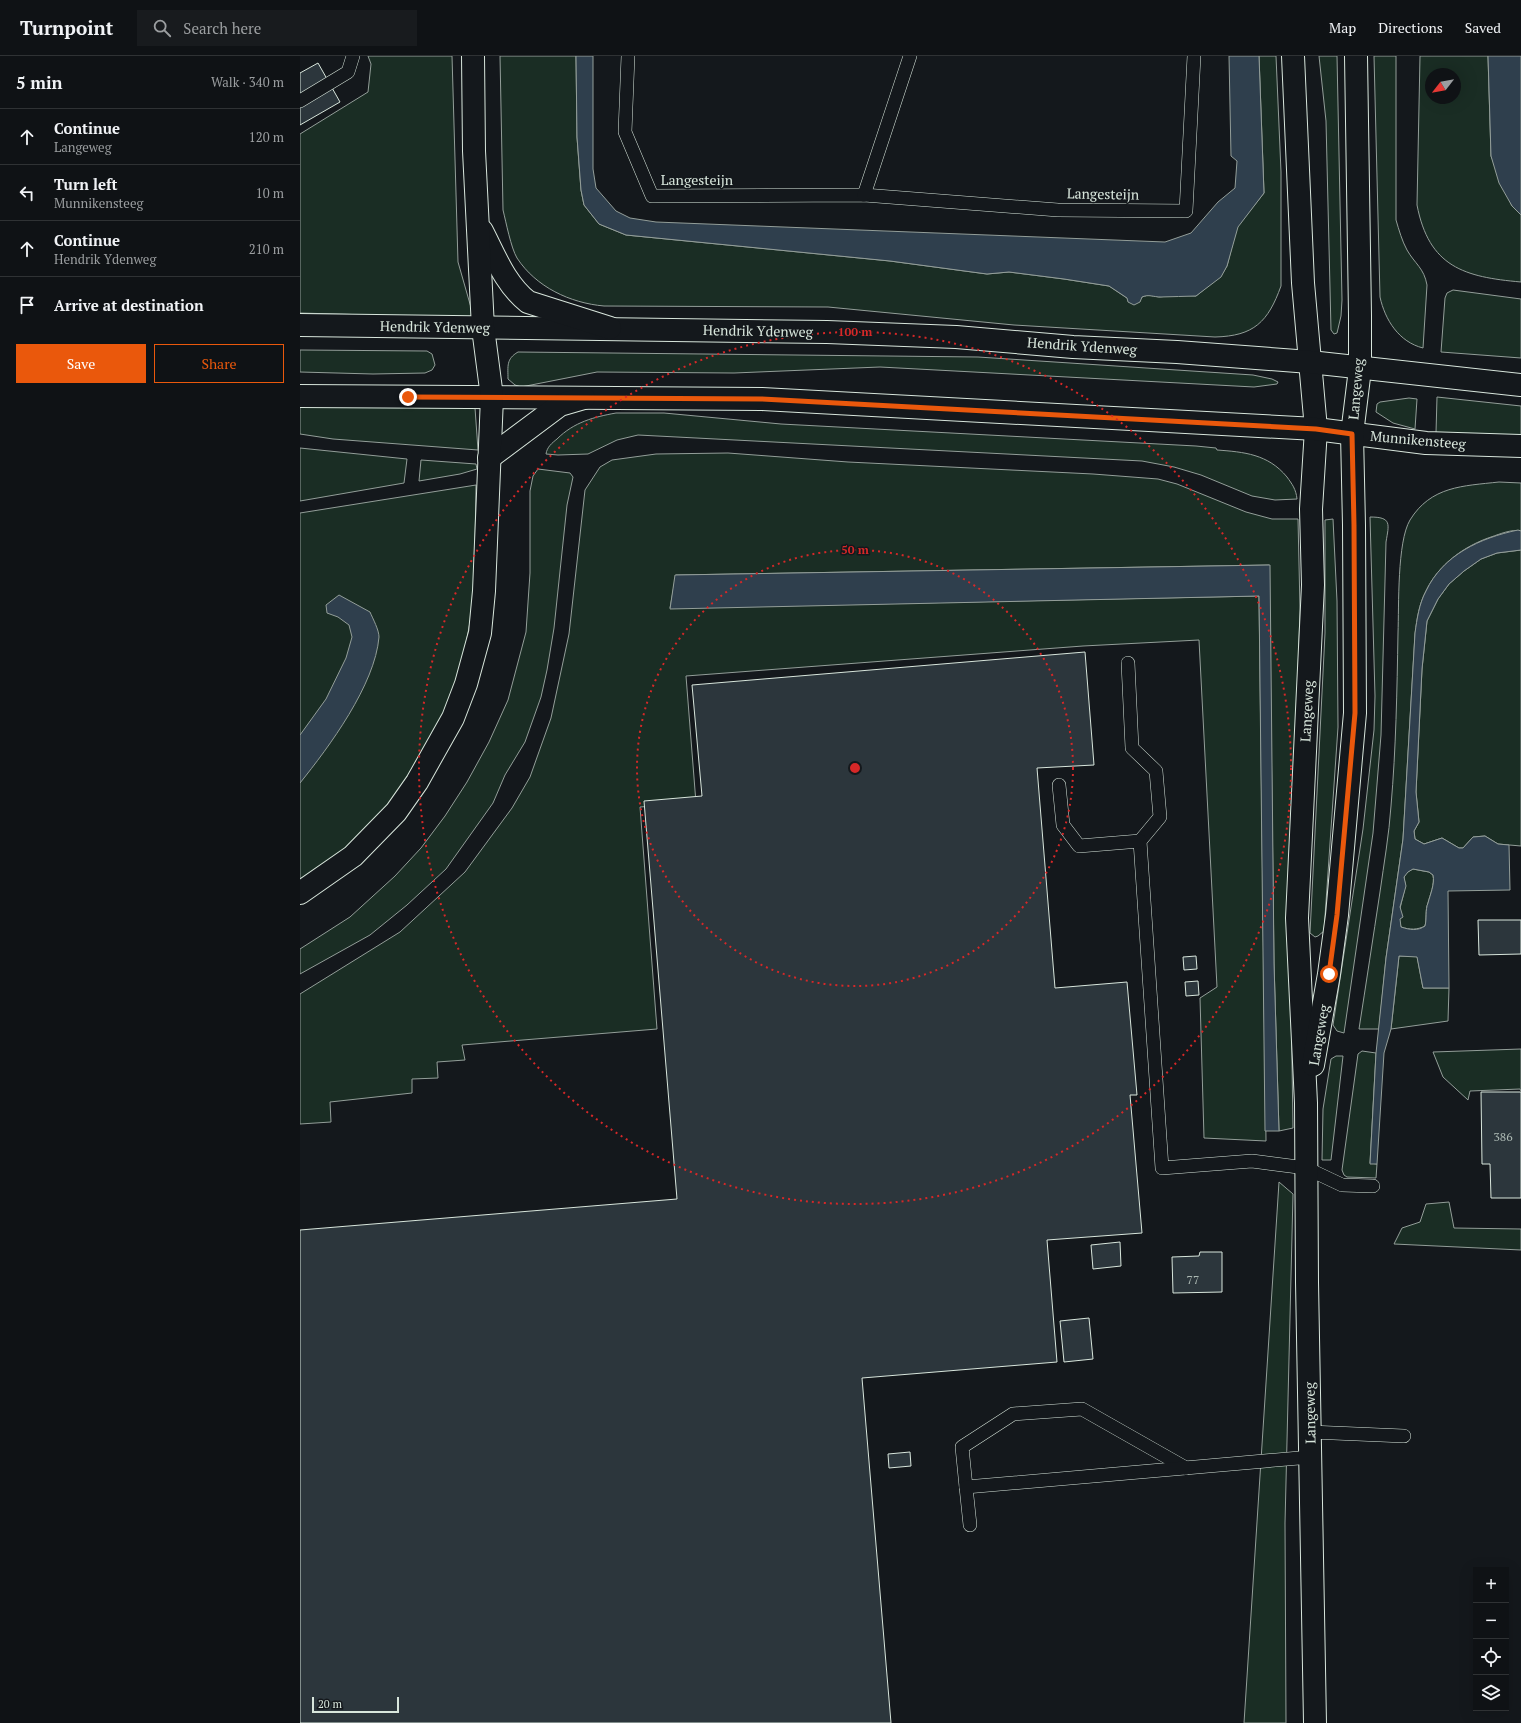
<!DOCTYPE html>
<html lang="en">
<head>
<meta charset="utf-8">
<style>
	body { margin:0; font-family:"PT Serif",serif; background:#181b1e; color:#f1f3f6 }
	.controls { position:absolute; right:12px; bottom:12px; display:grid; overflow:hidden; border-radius:0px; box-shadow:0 4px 16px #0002 }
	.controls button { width:36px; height:36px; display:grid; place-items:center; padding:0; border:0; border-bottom:1px solid #2f3234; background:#0f1215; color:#f1f3f6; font:20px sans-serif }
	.compass { position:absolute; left:1125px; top:12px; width:36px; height:36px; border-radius:50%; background:#0f1215; box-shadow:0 4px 16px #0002; rotate:239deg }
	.scale { position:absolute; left:12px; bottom:10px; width:87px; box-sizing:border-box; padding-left:4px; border:2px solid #d8e6dc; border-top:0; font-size:11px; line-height:14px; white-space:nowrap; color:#d8e6dc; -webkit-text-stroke:3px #14181c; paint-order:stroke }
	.stop { position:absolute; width:12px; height:12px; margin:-9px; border:3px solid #ea580c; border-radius:50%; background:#fff }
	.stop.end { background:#ea580c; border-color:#fff; box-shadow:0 1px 4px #0008 }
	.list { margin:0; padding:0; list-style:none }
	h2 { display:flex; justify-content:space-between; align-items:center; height:52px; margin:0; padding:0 16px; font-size:17px }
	h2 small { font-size:13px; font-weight:400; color:#9b9ea0 }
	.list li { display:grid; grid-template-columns:26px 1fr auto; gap:12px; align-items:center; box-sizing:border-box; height:56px; padding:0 16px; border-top:1px solid #2f3234 }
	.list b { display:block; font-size:15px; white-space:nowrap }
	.list p { margin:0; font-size:13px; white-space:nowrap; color:#9b9ea0 }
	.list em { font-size:13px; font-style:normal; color:#9b9ea0 }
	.actions { display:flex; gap:8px; padding:12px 16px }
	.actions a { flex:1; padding:9px 0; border:1px solid #ea580c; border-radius:0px; text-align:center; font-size:14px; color:#ea580c }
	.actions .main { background:#ea580c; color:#fff }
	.icon { flex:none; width:22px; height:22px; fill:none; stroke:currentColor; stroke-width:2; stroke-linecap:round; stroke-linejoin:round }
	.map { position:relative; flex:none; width:1221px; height:1667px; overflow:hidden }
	header { display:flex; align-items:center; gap:24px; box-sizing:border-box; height:56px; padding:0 20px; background:#0f1215; border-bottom:1px solid #2f3234 }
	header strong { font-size:19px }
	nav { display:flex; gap:22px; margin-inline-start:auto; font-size:14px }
	.search { width:280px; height:36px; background:#181b1e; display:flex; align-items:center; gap:10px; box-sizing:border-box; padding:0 14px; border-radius:0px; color:#9b9ea0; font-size:15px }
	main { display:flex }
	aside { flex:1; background:#0f1215 }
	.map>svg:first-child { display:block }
	.green { fill:#1a2d24; stroke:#939e99; fill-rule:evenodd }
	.water { fill:#2f3f4d; stroke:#939e99; fill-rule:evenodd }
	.building { fill:#2c363c; stroke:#d8e6dc }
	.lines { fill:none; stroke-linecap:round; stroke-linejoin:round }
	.service-casing { stroke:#d8e6dc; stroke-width:14 }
	.secondary-casing { stroke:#d8e6dc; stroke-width:24 }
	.motorway-casing { stroke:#d8e6dc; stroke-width:24 }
	.service { stroke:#14181c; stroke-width:13 }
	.secondary { stroke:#14181c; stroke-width:22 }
	.motorway { stroke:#14181c; stroke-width:22 }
	.route { stroke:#ea580c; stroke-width:5 }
	.ring { fill:none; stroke:#d62828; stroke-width:2; stroke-dasharray:2 4 }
	.labels { text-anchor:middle; stroke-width:3; stroke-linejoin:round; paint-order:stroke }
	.number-label { font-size:12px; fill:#adbab4 }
	.street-label { font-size:14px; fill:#d8e6dc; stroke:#14181c }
	.centre { fill:#d62828; stroke:#14181c; stroke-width:2 }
	.ring-label { font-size:12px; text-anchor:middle; font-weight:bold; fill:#d62828; stroke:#14181c; stroke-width:3; stroke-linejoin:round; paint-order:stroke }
</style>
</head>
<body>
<header>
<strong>Turnpoint</strong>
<div class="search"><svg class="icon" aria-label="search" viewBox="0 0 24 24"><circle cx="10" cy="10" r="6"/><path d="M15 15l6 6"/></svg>Search here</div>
<nav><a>Map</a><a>Directions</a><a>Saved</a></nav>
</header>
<main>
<aside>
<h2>5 min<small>Walk · 340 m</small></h2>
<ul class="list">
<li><svg class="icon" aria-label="ahead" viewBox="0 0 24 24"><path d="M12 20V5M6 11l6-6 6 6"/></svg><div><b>Continue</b><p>Langeweg</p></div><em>120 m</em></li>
<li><svg class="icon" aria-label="left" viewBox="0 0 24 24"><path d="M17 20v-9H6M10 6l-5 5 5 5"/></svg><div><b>Turn left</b><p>Munnikensteeg</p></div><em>10 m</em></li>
<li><svg class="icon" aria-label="ahead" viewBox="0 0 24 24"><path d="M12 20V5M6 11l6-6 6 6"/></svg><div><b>Continue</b><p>Hendrik Ydenweg</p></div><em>210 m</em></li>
<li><svg class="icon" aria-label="arrive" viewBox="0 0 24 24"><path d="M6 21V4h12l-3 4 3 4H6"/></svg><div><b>Arrive at destination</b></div></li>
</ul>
<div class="actions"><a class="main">Save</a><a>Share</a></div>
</aside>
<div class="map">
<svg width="1221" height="1667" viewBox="0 0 1221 1667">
	<rect width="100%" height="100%" fill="#14181c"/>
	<g class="green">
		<path d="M68 0H152L158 206 174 262 0 257V78L68 36 71 8Z"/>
		<path d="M200 0H276L277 81 281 134 284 149 299 168 326 179 590 205 687 218 709 216 764 223 809 230 827 242 842 241 848 239 859 241 877 239 896 240 921 220 927 210 937 171 964 137 959 0H976L981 116V230C968 266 954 280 915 281L714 269 528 251 304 250C270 247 236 231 217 202 211 192 206 166 203 154Z"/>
		<path d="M1019 0H1037L1042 244 1041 260 1037 277 1034 278 1031 274 1026 65Z"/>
		<path d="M1074 0H1096V164C1099 174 1102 185 1107 194 1115 208 1124 212 1127 229L1123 292C1099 286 1085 264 1080 241Z"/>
		<path d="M1120 0H1188L1191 100 1212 150 1221 159V226C1164 221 1129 211 1117 149ZM1131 18H1155V42H1131Z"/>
		<path d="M1153 234 1221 243V302L1141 296 1145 242 1147 237Z"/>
		<path d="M0 294 127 295 132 298 135 309 132 314 125 317 73 318 0 316Z"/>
		<path d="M218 296 678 301 953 319 972 323 978 326 977 328 954 331 580 311 434 317 297 316 221 331 215 329 208 323C208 310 206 303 218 296Z"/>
		<path d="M1137 341 1221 350V382L1136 377Z"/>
		<path d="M1109 342 1117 343 1115 373 1093 367 1076 356 1077 348 1080 346Z"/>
		<path d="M0 348 173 350 175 352 178 394 33 383 0 378Z"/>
		<path d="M316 357H364L481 368 896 390 916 392 917 394C944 396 968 398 987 421 992 428 996 433 997 443L975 444 952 440 901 419 874 411 842 405 338 379 317 384 288 398 258 399 246 398C247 391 252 387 257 383 274 366 294 361 316 357Z"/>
		<path d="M0 392 107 403 104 427 0 445Z"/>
		<path d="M428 397 548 406 793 418 858 423 877 428 946 456 972 463H998L1000 553 990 879 993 1072 979 1075 974 907 969 509 376 519 370 552 959 540 966 1085 904 1082 900 942 917 931 899 584 783 590 386 620 396 747 340 751 357 973 162 989 165 1004 137 1006 138 1022 112 1023V1037L30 1046 31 1066 0 1068V938L100 876 165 816 212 752 230 721 251 662 269 578 285 434 300 411 312 404 356 398Z"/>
		<path d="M121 404 176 408 177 413 160 418 119 425Z"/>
		<path d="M238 413 270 417 273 421 267 449 254 572 247 614 241 641 225 686 205 719 193 747 146 813 107 849 70 879 0 918V893L50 861 95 820 121 792 145 760 167 726 189 686 208 644 226 576 230 517V435L233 420Z"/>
		<path d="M1199 426 1221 427V475C1211 473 1200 478 1191 481 1164 490 1138 509 1126 535 1119 548 1117 563 1115 578L1103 783 1086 902 1079 973H1059C1066 928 1073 882 1080 836 1084 807 1089 779 1091 750 1096 692 1097 635 1098 577 1099 550 1097 486 1110 464 1131 430 1163 430 1199 426Z"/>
		<path d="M176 429 174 545 163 603 150 654 74 772 0 831V457Z"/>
		<path d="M1070 461C1092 461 1089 468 1086 486L1081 679 1073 777 1044 977 1037 975 1033 969 1063 773 1074 674 1075 640Z"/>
		<path d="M1033 463 1037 545 1038 671 1024 875 1018 880 1015 881 1010 877 1025 577V464Z"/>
		<path d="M1221 494V790L1198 788 1185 780 1173 781 1163 792H1159L1142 782 1124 788 1115 783 1114 775 1119 766 1116 736 1122 613 1127 565 1138 543 1149 528 1164 515 1181 503 1197 497Z"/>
		<path d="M1113 813 1129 816 1133 819C1135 828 1130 839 1128 847 1125 854 1127 862 1125 870 1117 874 1110 874 1101 871 1096 858 1103 844 1105 831 1106 828 1104 824 1104 822 1105 817 1109 815 1113 813Z"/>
		<path d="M1099 900H1117L1123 932H1149L1148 965 1091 973Z"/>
		<path d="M1221 993V1035L1220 1033 1170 1035 1168 1044 1143 1021 1133 996Z"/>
		<path d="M1062 995 1076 997 1070 1107 1077 1108 1076 1122 1047 1121 1044 1119 1042 1114 1058 998Z"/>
		<path d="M1036 1000H1043L1031 1104H1022L1023 1053 1031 1003Z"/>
		<path d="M979 1126 993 1138 985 1467 986 1667H944Z"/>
		<path d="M1149 1146 1154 1172 1221 1173V1194L1094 1188 1102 1172 1120 1166 1126 1148Z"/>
	</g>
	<g class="water">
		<path d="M276 0H293V113L296 132 316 155 330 162 356 166 865 186 891 177 918 146 935 132 937 105 931 100 929 0H959L964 137 938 171 927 210 921 221 896 240C884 240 873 241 861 241 853 241 849 238 842 241L840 246 834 249 828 246 827 242 809 230 764 223 709 216 687 218 590 205 326 179 299 168 284 149 281 134 277 81Z"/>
		<path d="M1188 0H1221V159L1212 150 1199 127 1191 100Z"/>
		<path d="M1218 474 1221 475V494L1197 497 1181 503 1164 515 1149 528 1138 543 1127 565 1122 613 1116 736 1119 766 1114 775 1115 783 1124 788 1142 782 1159 792H1163L1173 781 1185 780 1198 788 1209 789 1210 834 1148 835 1149 932H1123L1117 901 1099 900 1091 973 1084 997 1077 1108H1070L1076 997 1086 902 1103 783 1115 577C1117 563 1119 548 1126 535 1143 499 1180 482 1218 474ZM1113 813 1129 816 1133 819C1135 828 1130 839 1128 847 1125 854 1127 862 1125 870 1118 875 1110 874 1101 871L1100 863 1103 861 1100 851 1106 830 1104 821 1108 816Z"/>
		<path d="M970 509 974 907 979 1075H965L959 540 370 553 375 519Z"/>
		<path d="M39 539 70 556C73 563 79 574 79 581 75 629 29 691 0 727V679L26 643 46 602 52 581 49 569 38 561 27 557 26 549Z"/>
	</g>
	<g class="building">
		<path d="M18 7 40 46 0 69V17Z"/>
		<path d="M785 596 794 709 737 712 755 932 827 926 837 1039H830L842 1177 747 1184 757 1306 562 1322 591 1667H0V1174L377 1143 344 745 402 740 392 629Z"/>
		<path d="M1178 864H1221V898L1179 899Z"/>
		<path d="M896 900 897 913 884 914 883 901Z"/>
		<path d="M898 925 899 939 886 940 885 926Z"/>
		<path d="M1181 1036H1221V1142H1191L1190 1108H1182Z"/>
		<path d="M820 1186 821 1210 793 1213 791 1189Z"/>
		<path d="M900 1196H922V1236L873 1237 872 1201 899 1200Z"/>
		<path d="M789 1262 793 1303 764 1306 760 1265Z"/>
		<path d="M610 1396 611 1410 589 1412 588 1398Z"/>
	</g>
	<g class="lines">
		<g class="service-casing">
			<g id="service">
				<path d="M328 0 325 76 352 140 564 139 758 154 886 155 894 0"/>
				<path d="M0 45 48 16 53 0"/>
				<path d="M564 139 610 0"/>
				<path d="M828 607 832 692 856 715 860 761 840 785 862 1112 952 1105 1006 1112 1042 1129 1073 1130"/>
				<path d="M759 729 763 769 779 790 840 785"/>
				<path d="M1010 1376 1104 1380"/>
				<path d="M666 1431 662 1391 713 1358 782 1353 886 1412"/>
				<path d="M670 1469 666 1431 1011 1401"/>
			</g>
		</g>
		<g class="secondary-casing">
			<g id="secondary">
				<path d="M993 0 1003 227 1016 373 1011 453 1013 529 997 862 1006 1047 1007 1226 1015 1667"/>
				<path d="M0 269 527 276 656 281 773 291 877 296 1010 306 1221 329"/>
				<path d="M0 340 462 343 1016 373 1126 387 1221 390"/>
				<path d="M1013 1009 1029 918 1037 859 1055 657 1054 469 1052 378 1060 313V259L1056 0"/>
			</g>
		</g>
		<g class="motorway-casing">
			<g id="motorway">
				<path d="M182 175C195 200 205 228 228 246L310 272"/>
				<path d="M189 402 260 349 284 342"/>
				<path d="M0 837 53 800 96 756 117 726 153 662 166 628 180 577 184 535 192 341 183 272 174 95 173 0"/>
			</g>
		</g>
		<use href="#service" class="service"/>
		<use href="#secondary" class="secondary"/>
		<use href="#motorway" class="motorway"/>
	</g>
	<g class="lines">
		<path class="route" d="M108 341 462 343 1016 373 1052 378 1054 469 1055 657 1037 859 1029 918"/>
	</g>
	<g class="ring">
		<circle cx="555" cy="712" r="218"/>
		<circle cx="555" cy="712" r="436"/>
	</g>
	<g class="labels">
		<g class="number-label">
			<text x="1203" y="1085">386</text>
			<text x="893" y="1228">77</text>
		</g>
		<g class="street-label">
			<text x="397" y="129">Langesteijn</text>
			<text transform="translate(803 138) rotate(1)" y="5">Langesteijn</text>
			<text transform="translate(135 271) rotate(1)" y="5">Hendrik Ydenweg</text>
			<text transform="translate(458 275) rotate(1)" y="5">Hendrik Ydenweg</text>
			<text transform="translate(782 290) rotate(4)" y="5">Hendrik Ydenweg</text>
			<text transform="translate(1056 333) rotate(-85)" y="5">Langeweg</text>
			<text transform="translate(1118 384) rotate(5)" y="5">Munnikensteeg</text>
			<text transform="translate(1007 655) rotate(-87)" y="5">Langeweg</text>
			<text transform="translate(1019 979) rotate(-80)" y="5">Langeweg</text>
			<text transform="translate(1010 1357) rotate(-91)" y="5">Langeweg</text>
		</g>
	</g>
	<circle cx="555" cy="712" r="6" class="centre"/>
	<g class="ring-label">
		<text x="555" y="280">100 m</text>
		<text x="555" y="498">50 m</text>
	</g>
</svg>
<div class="controls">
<button>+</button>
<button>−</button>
<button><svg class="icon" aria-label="locate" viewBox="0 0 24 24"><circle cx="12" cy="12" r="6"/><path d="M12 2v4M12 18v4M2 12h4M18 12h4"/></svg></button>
<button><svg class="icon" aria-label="layers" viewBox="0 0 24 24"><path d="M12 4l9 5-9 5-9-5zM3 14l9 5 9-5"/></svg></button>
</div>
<svg class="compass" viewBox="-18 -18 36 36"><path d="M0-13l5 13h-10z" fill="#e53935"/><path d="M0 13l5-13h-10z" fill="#9b9ea0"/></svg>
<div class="scale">20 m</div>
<div class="stop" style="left:1029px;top:918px"></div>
<div class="stop end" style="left:108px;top:341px"></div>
</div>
</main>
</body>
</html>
